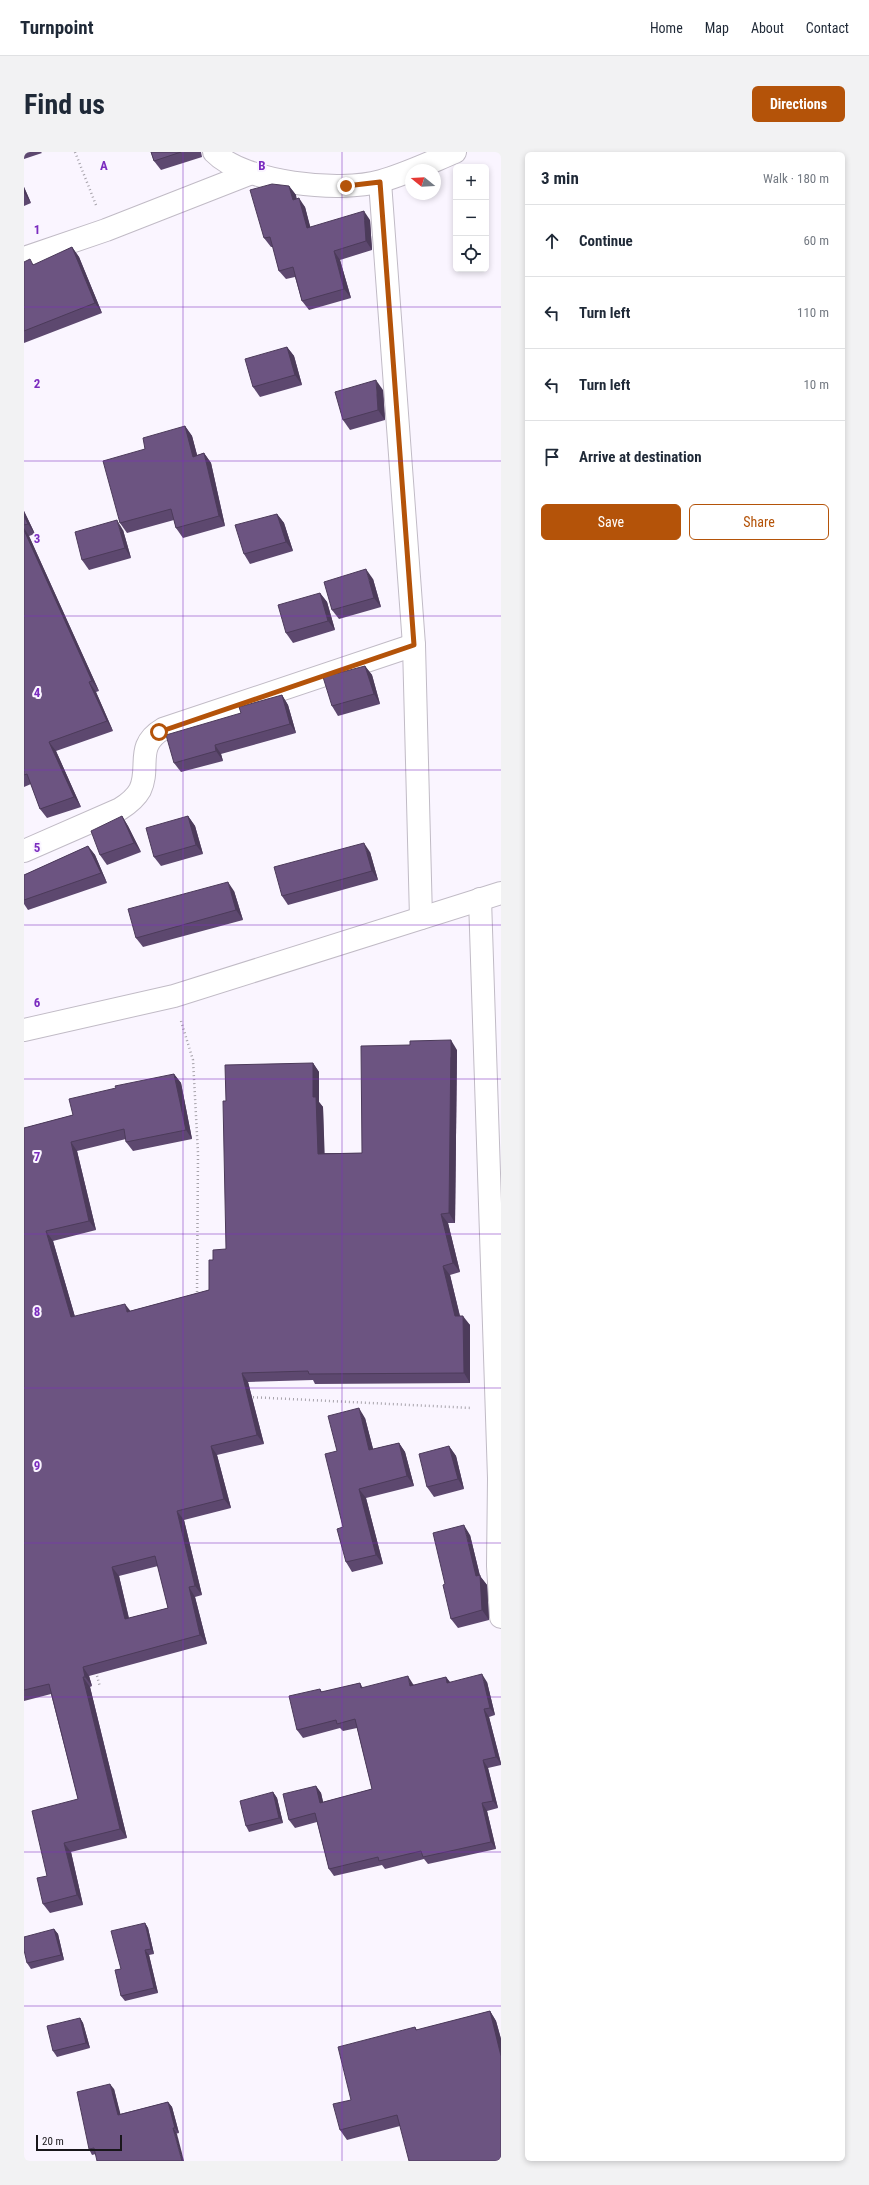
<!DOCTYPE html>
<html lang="en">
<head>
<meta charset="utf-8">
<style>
	body { margin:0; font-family:"Roboto Condensed",sans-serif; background:#f2f2f3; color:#1f2937 }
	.controls { position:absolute; right:12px; top:12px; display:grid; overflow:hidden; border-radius:6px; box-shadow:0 2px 6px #0003 }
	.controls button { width:36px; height:36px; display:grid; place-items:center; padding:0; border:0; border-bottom:1px solid #e0e1e3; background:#fff; color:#1f2937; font:20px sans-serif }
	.compass { position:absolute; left:381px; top:12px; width:36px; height:36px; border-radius:50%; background:#fff; box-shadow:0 2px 6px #0003; rotate:288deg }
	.scale { position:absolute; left:12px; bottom:10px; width:86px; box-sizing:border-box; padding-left:4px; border:2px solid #19171b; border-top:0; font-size:11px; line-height:14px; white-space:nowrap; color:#19171b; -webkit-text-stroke:3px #faf5ff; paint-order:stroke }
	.stop { position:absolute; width:12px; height:12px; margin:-9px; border:3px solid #b45309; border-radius:50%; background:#fff }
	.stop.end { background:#b45309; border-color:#fff; box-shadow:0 1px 4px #0008 }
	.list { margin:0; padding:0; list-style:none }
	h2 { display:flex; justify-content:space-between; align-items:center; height:52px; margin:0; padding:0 16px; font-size:17px }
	h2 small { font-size:13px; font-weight:400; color:#747a83 }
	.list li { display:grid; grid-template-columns:26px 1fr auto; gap:12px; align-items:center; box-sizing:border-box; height:72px; padding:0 16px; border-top:1px solid #e0e1e3 }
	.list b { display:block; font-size:15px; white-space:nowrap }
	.list em { font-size:13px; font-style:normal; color:#747a83 }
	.actions { display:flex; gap:8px; padding:12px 16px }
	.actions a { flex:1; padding:9px 0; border:1px solid #b45309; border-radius:6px; text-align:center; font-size:14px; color:#b45309 }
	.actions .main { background:#b45309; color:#fff }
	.icon { flex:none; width:22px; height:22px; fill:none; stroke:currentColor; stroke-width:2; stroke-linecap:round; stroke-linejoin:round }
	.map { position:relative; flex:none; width:477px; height:2009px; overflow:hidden; border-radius:6px }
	header { display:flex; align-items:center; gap:24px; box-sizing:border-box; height:56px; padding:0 20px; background:#fff; border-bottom:1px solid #e0e1e3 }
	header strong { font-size:19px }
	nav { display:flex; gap:22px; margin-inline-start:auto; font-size:14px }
	.intro { display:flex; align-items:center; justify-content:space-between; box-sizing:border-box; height:96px; padding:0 24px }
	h1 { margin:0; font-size:28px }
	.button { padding:10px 18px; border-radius:6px; background:#b45309; color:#fff; font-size:14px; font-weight:700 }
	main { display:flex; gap:24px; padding:0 24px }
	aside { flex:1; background:#fff; border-radius:6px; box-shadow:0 2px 6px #0003 }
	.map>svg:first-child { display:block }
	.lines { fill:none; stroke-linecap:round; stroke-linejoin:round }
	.minor-casing { stroke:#c1bbc6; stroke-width:24 }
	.path { stroke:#a7a3ab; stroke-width:2.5; stroke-dasharray:1 3; stroke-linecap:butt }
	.minor { stroke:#fff; stroke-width:22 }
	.wall { fill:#5d486f; fill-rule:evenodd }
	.shaded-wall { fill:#4c3b5a }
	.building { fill:#6c5481; stroke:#4c3b5a; fill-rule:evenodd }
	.route { stroke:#b45309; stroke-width:5 }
	.grid { fill:none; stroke:#7b2cbf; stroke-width:1; stroke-opacity:0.55 }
	.grid-label { font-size:13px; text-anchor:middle; font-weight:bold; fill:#7b2cbf; stroke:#faf5ff; stroke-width:4; stroke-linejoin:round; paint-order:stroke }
</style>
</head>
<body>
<header>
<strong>Turnpoint</strong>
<nav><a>Home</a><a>Map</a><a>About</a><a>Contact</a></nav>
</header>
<div class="intro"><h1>Find us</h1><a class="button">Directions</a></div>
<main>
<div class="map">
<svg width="477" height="2009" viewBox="0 0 477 2009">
	<rect width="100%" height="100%" fill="#faf5ff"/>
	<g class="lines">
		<g class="minor-casing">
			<g id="minor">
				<path d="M190 0C220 31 316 41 357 29 382 22 407 10 431 0"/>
				<path d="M356 30 390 493 397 766"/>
				<path d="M0 106 82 78 225 22"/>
				<path d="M0 699 96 657C104 652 111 647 116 638 127 615 110 594 139 577L390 493"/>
				<path d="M456 747 475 1326 474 1414 477 1465"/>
				<path d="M0 878 150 844 477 741"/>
			</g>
		</g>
		<g class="path">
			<path d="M51 0 72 53"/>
			<path d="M157 869 169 908 174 1001 173 1144"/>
			<path d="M225 1245 448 1256"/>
			<path d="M72 1520 76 1535"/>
		</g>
		<use href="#minor" class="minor"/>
	</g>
	<g class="wall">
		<path d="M0 0H17L18 1 0 7Z"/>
		<path d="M127 0H177L178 5 137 18 130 9Z"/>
		<path d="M265 34 272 43V47L281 55 286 75 346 68 348 98 316 108 327 146 285 158 278 149 271 125 262 127 255 119 249 95H247L240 86Z"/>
		<path d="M0 35 7 51 0 54Z"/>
		<path d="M48 95 55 105 78 161 0 191V110L11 113Z"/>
		<path d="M263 195 270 204 278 233 236 245 229 235Z"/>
		<path d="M359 238 361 268 326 278 319 268Z"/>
		<path d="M161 274 168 284 173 303 180 301 187 311 201 374 159 386 152 376 150 368 103 381 96 371 121 297Z"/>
		<path d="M0 359 11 382 5 384 75 539 72 540 89 579 32 599 57 655 23 666 16 657 7 632 0 635Z"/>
		<path d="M253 362 260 371 269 399 226 412 220 402Z"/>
		<path d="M99 378 107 406 65 418 58 408Z"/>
		<path d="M349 427 357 455 315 467 308 458Z"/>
		<path d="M296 441 303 450 311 478 269 491 262 481Z"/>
		<path d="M341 514 348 523 356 552 314 564 308 554Z"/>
		<path d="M258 543 264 553 272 581 197 602 199 609 157 620 150 611 217 561Z"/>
		<path d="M98 664 104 674 117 700 83 713 76 703Z"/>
		<path d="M164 664 171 674 179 702 137 714 130 705Z"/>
		<path d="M64 694 71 703 83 731 4 758 0 752V723Z"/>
		<path d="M346 700 354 728 264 753 258 744Z"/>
		<path d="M210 739 219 768 119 795 112 786Z"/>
		<path d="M433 898 431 1071H424L436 1120 426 1123 436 1164 446 1173V1231L291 1232 289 1228 224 1230 240 1292 193 1303 207 1356 160 1368 178 1443 171 1445 183 1492 65 1524 68 1534 66 1535 103 1686 47 1700 59 1753 26 1761 19 1752 23 1724 54 1647 27 1542 0 1549V976L49 963 150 922 157 931 168 987 109 999 102 990V987L53 999 72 1078 29 1089 51 1165 106 1159 185 1138 189 1108 202 1097V949L289 911 295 920V950L299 955 300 1001H338ZM134 1414 144 1456 105 1466 95 1424Z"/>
		<path d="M341 1266 349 1297 375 1291 381 1300 390 1334 342 1346 359 1412 328 1420 322 1410 319 1375 313 1299Z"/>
		<path d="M425 1294 432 1304 440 1337 410 1345 403 1335Z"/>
		<path d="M446 1383 456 1424 463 1433 465 1468 434 1476 427 1467 421 1432Z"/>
		<path d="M422 1525 426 1530H463L471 1563 465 1565 477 1611V1613L464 1616 474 1656 463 1659 472 1697 404 1712 400 1707 361 1717 358 1713 310 1724 305 1717 293 1670 271 1676 265 1668 292 1634 297 1641 299 1650 348 1637 333 1576 319 1579 316 1576 279 1586 273 1578 296 1537 298 1540 336 1531 339 1536 389 1532 390 1533Z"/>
		<path d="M249 1640 253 1646 259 1671 225 1680 222 1674Z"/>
		<path d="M121 1771 124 1776 130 1802 125 1803 134 1841 101 1849 97 1844V1817Z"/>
		<path d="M30 1777 34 1782 40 1808 7 1817 3 1811Z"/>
		<path d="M466 1859 472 1869 477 1887V2009L376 1974 323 1988 316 1978 327 1948 391 1875 393 1878Z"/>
		<path d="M56 1866 59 1871 66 1896 33 1905 29 1899Z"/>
		<path d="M90 1937 96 1962 144 1950 148 1955 155 1981 68 2003 65 1997Z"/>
	</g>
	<g class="shaded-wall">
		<path d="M265 34 272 43 275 57 269 48Z"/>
		<path d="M0 35 7 51 0 41Z"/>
		<path d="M275 46 281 55 289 85 283 76Z"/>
		<path d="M340 59 346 68 348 98 342 89Z"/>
		<path d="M48 95 55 105 78 161 71 151Z"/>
		<path d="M310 99 316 108 327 146 320 137Z"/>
		<path d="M263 195 270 204 278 233 271 223Z"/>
		<path d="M352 228 359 238 361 268 354 258Z"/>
		<path d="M161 274 168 284 176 314 169 305Z"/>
		<path d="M180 301 187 311 201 374 195 364Z"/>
		<path d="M0 359 11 382 4 372 0 364Z"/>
		<path d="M253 362 260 371 269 399 262 390Z"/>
		<path d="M93 368 99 378 107 406 101 396Z"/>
		<path d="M0 376 5 384 75 539 68 529 0 378Z"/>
		<path d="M342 417 349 427 357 455 350 446Z"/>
		<path d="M296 441 303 450 311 478 304 469Z"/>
		<path d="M341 514 348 523 356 552 350 542Z"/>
		<path d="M65 530 72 540 89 579 83 569Z"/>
		<path d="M258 543 264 553 272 581 266 572Z"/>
		<path d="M25 590 32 599 57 655 50 645Z"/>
		<path d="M191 593 197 602 199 609 192 599Z"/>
		<path d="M98 664 104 674 117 700 110 691Z"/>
		<path d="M164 664 171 674 179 702 172 693Z"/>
		<path d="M340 691 346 700 354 728 348 719Z"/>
		<path d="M64 694 71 703 83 731 77 721Z"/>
		<path d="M204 730 210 739 219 768 212 758Z"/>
		<path d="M427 888 433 898 431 1071 425 1061Z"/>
		<path d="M289 911 295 920V950L299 955 301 1011 294 1002 289 945Z"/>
		<path d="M150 922 157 931 168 987 162 978Z"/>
		<path d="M47 990 53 999 72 1078 65 1069Z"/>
		<path d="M417 1062 424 1071 436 1120 429 1111Z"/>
		<path d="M22 1079 29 1089 54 1175 47 1165Z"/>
		<path d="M419 1114 426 1123 438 1173 431 1164Z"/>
		<path d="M101 1152 108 1161 103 1160Z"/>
		<path d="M439 1164 446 1173V1231L440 1221Z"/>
		<path d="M218 1221 224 1230 240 1292 233 1283Z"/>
		<path d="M335 1256 341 1266 352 1308 345 1298Z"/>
		<path d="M375 1291 381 1300 390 1334 383 1324Z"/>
		<path d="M187 1294 193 1303 207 1356 200 1347Z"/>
		<path d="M425 1294 432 1304 440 1337 434 1327Z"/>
		<path d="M335 1337 342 1346 359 1412 352 1403Z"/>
		<path d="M153 1359 160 1368 178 1443 171 1434Z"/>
		<path d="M440 1373 446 1383 456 1424 463 1433 465 1468 458 1458 452 1424Z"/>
		<path d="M88 1415 95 1424 107 1476 101 1467Z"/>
		<path d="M165 1435 171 1445 183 1492 176 1483Z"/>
		<path d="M59 1515 65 1524 68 1534 61 1525Z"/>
		<path d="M458 1522 463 1530 471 1563 466 1556Z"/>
		<path d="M384 1524 389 1532 392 1541 386 1534Z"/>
		<path d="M59 1525 66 1535 103 1686 96 1677Z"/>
		<path d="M422 1525 427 1532 423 1531Z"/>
		<path d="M460 1557 465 1565 477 1612 472 1605Z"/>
		<path d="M459 1608 464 1616 474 1656 469 1649Z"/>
		<path d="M292 1634 297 1641 301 1658 296 1651Z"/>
		<path d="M249 1640 253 1646 259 1671 255 1666Z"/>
		<path d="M458 1651 463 1659 472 1697 467 1690Z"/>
		<path d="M40 1691 47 1700 59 1753 53 1743Z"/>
		<path d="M121 1771 124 1776 130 1802 127 1797Z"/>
		<path d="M30 1777 34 1782 40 1808 37 1803Z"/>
		<path d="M121 1798 125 1803 134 1841 130 1836Z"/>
		<path d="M466 1859 472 1869 477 1887V1904Z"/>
		<path d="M56 1866 59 1871 66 1896 62 1891Z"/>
		<path d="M86 1932 90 1937 98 1968 94 1963Z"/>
		<path d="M144 1950 148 1955 155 1981 151 1976Z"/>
		<path d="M149 1976 153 1982 160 2009H158Z"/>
	</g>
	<g class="building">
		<path d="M127 0H157L130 9Z"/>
		<path d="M248 32 265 34 269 48 275 46 283 76 340 59 342 89 310 99 320 137 278 149 269 115 255 119 246 85 240 86 226 38Z"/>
		<path d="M48 95 71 151 0 179V110L6 107 9 113Z"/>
		<path d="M263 195 271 223 229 235 221 207Z"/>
		<path d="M352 228 354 258 319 268 311 240Z"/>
		<path d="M161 274 169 305 180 301 195 364 152 376 147 357 96 371 79 309 121 297 119 286Z"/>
		<path d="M253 362 262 390 220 402 211 373Z"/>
		<path d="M0 364 4 372 0 373Z"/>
		<path d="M93 368 101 396 58 408 51 380Z"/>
		<path d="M0 378 68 529 65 530 83 569 25 590 50 645 16 657 3 622 0 623Z"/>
		<path d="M342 417 350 446 308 458 300 430Z"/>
		<path d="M296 441 304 469 262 481 254 453Z"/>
		<path d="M341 514 350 542 308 554 299 525Z"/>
		<path d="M258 543 266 572 191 593 192 599 150 611 142 583 217 561 215 555Z"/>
		<path d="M98 664 110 691 76 703 67 679Z"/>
		<path d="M164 664 172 693 130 705 122 676Z"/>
		<path d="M340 691 348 719 258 744 250 715Z"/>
		<path d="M64 694 77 721 0 748V723Z"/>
		<path d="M204 730 212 758 112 786 104 757Z"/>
		<path d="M427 888 425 1061 417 1062 429 1111 419 1114 431 1164H439L440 1221 285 1222 284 1219 218 1221 233 1283 187 1294 200 1347 153 1359 171 1434 165 1435 176 1483 59 1515 61 1525H59L96 1677 40 1691 53 1743 19 1752 13 1726 23 1724 8 1659 54 1647 25 1532 0 1538V976L49 963 45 947 92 936 91 934 150 922 162 978 102 990 100 977 47 990 65 1069 22 1079 47 1165 101 1152 103 1160 185 1138V1108H189V1098L202 1097 199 949H202L201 913 289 911V945H292L294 1002 338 1001 337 894 386 893V889ZM131 1404 144 1456 101 1467 88 1415Z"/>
		<path d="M335 1256 345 1298 375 1291 383 1324 335 1337 352 1403 322 1410 313 1377 319 1375 301 1302 313 1299 304 1264Z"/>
		<path d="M425 1294 434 1327 403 1335 395 1302Z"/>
		<path d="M440 1373 452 1424 456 1423 458 1458 427 1467 419 1433 421 1432 409 1381Z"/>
		<path d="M458 1522 466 1556 460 1557 472 1605 459 1608 469 1649 458 1651 467 1690 399 1705 397 1699 355 1709 354 1705 305 1717 291 1661 265 1668 259 1642 292 1634 296 1651 348 1637 331 1567 313 1572 312 1568 273 1578 265 1544 296 1537 297 1540 336 1531 337 1536 384 1524 386 1534 422 1525 423 1531Z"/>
		<path d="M249 1640 255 1666 222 1674 216 1649Z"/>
		<path d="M121 1771 127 1797 121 1798 130 1836 97 1844 91 1818 97 1817 87 1779Z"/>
		<path d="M30 1777 37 1803 3 1811 0 1798V1785Z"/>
		<path d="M466 1859 477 1904V2009H385L373 1963 316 1978 309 1952 327 1948 314 1895 391 1875 392 1878Z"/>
		<path d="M56 1866 62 1891 29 1899 23 1874Z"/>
		<path d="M86 1932 94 1963 144 1950 151 1976H149L158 2009H73L70 1996 65 1997 53 1940Z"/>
	</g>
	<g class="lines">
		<path class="route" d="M135 580 390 493 356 30 322 34"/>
	</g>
	<path class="grid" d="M159 0V2009M318 0V2009M0 155H477M0 309H477M0 464H477M0 618H477M0 773H477M0 927H477M0 1082H477M0 1236H477M0 1391H477M0 1545H477M0 1700H477M0 1854H477"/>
	<g class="grid-label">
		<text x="80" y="18">A</text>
		<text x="238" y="18">B</text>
		<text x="13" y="82">1</text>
		<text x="13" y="236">2</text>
		<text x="13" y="391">3</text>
		<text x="13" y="545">4</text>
		<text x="13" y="700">5</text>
		<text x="13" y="855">6</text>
		<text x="13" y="1009">7</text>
		<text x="13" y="1164">8</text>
		<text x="13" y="1318">9</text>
	</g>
</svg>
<div class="controls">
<button>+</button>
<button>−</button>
<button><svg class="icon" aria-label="locate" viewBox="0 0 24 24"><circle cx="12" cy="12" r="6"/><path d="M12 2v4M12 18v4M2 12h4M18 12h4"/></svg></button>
</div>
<svg class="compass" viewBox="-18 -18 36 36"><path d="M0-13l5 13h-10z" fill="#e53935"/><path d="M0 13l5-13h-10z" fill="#747a83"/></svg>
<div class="scale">20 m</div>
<div class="stop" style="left:135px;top:580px"></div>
<div class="stop end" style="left:322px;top:34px"></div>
</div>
<aside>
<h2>3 min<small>Walk · 180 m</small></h2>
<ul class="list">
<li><svg class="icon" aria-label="ahead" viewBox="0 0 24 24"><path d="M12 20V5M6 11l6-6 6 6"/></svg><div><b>Continue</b></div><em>60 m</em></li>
<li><svg class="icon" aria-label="left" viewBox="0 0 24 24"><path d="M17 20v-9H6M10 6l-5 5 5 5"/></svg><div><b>Turn left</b></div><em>110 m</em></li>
<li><svg class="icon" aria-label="left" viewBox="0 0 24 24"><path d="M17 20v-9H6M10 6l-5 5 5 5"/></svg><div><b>Turn left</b></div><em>10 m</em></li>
<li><svg class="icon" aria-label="arrive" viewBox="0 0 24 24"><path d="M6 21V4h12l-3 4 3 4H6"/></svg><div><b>Arrive at destination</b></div></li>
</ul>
<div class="actions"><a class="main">Save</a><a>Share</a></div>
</aside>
</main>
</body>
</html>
